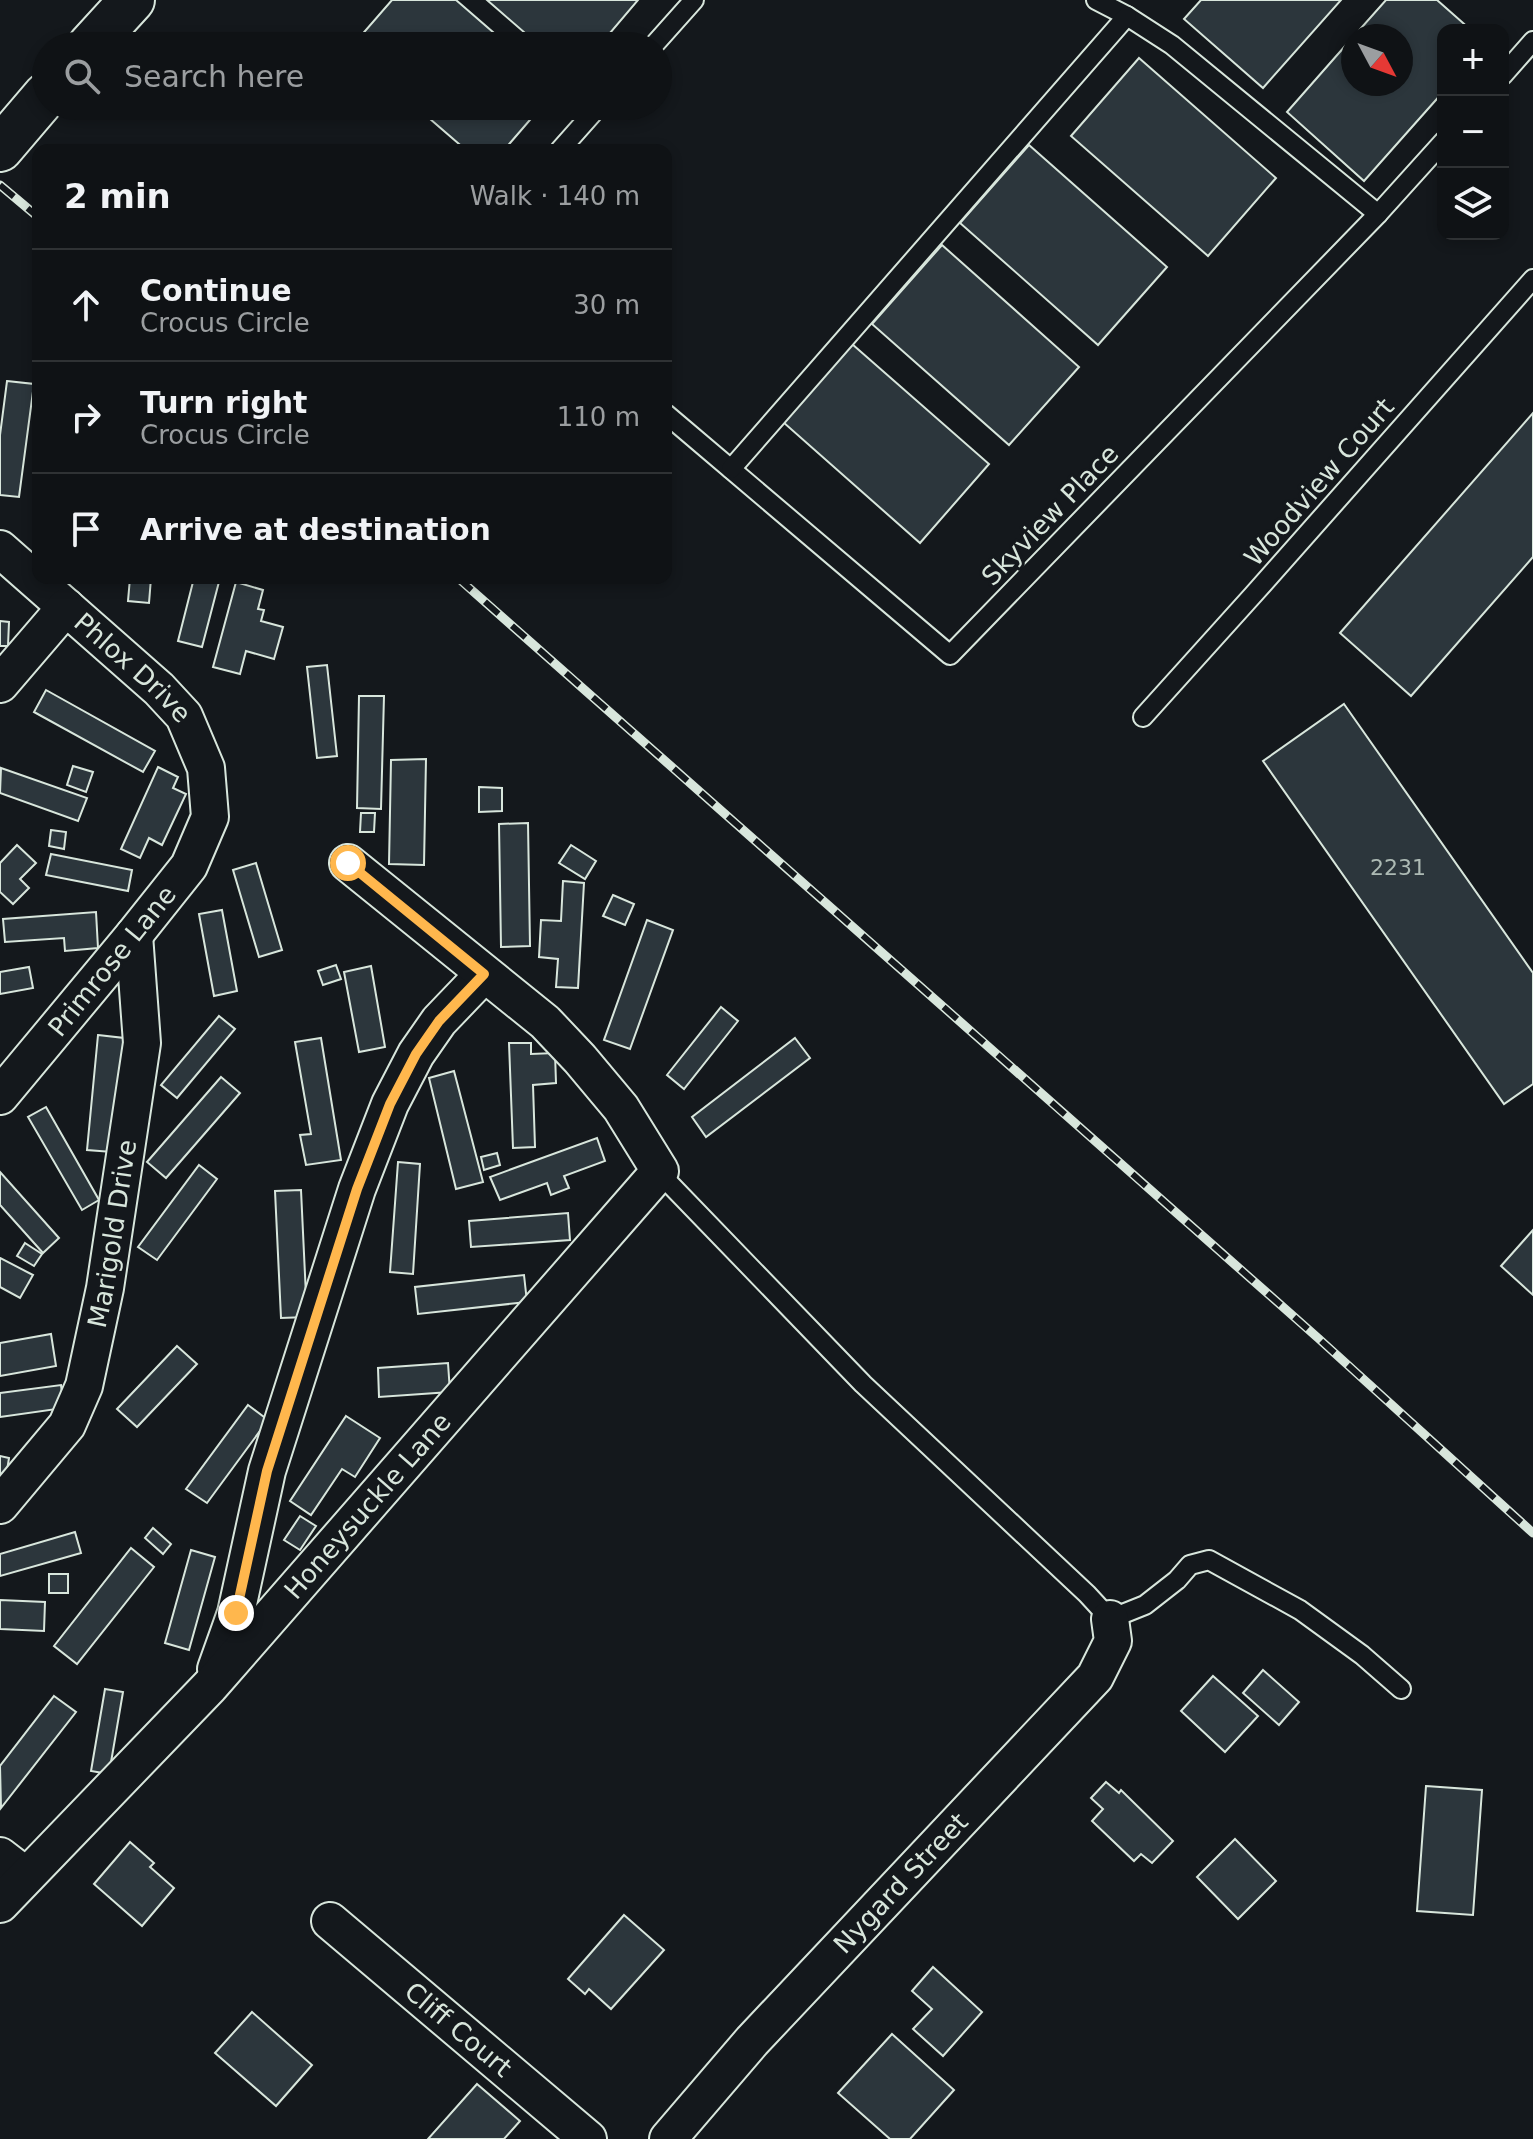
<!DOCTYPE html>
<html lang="en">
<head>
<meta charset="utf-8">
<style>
	body { margin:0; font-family:"DejaVu Sans",sans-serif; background:#1d2022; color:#f1f3f6 }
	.controls { position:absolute; right:24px; top:24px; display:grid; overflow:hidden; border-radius:16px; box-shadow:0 4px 12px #0003 }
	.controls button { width:72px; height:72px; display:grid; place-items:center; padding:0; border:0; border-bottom:2px solid #2f3234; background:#0f1215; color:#f1f3f6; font:40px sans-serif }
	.compass { position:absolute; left:1341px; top:24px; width:72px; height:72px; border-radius:50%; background:#0f1215; box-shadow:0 4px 12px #0003; rotate:131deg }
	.stop { position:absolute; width:24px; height:24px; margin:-18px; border:6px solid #ffb74d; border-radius:50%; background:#fff }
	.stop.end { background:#ffb74d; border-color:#fff; box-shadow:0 2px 8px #0008 }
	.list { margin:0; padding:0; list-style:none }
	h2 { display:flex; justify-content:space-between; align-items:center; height:104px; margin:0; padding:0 32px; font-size:34px }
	h2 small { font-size:26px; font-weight:400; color:#9b9ea0 }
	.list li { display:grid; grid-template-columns:52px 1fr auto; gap:24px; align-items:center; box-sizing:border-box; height:112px; padding:0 32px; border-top:2px solid #2f3234 }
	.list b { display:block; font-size:30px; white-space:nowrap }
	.list p { margin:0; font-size:26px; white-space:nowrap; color:#9b9ea0 }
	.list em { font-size:26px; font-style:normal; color:#9b9ea0 }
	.icon { flex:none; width:44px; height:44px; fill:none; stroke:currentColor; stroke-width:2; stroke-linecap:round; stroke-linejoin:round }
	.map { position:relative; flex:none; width:1533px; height:2139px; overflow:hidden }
	.search { position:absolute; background:#0f1215; box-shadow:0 4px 12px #0003; left:32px; top:32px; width:640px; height:88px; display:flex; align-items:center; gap:20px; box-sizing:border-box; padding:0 28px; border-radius:44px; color:#9b9ea0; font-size:30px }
	.panel { position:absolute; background:#0f1215; box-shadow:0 4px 12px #0003; left:32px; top:144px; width:640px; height:440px; border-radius:16px }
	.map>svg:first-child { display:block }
	.building { fill:#2c363c; stroke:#d8e6dc; stroke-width:2 }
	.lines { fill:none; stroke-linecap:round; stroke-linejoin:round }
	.lane-casing { stroke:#d8e6dc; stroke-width:22 }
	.street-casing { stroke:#d8e6dc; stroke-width:40 }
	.secondary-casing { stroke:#d8e6dc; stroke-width:48 }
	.lane { stroke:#14181c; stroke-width:18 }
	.street { stroke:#14181c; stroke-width:36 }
	.secondary { stroke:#14181c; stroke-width:44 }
	.rail-casing { stroke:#d8e6dc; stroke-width:9 }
	.rail { stroke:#14181c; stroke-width:6; stroke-dasharray:18; stroke-linecap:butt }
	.route { stroke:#ffb74d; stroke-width:10 }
	.labels { text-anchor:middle; stroke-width:6; stroke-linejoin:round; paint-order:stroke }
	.number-label { font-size:22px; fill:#adbab4 }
	.street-label { font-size:26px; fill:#d8e6dc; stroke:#14181c }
</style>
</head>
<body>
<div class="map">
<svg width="1533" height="2139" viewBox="0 0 1533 2139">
	<rect width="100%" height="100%" fill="#14181c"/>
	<g class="building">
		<path d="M392 0H456L509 46H352Z"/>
		<path d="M487 0H638L599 46H540Z"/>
		<path d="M1201 0H1341L1263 88 1184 19Z"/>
		<path d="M1386 0H1437L1471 30H1443V92L1364 181 1287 112 1353 37V84H1401V36H1354Z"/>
		<path d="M1139 58 1276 178 1208 256 1071 136Z"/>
		<path d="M415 106H542L504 150H466Z"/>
		<path d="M1029 145 1167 267 1098 345 960 223Z"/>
		<path d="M942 245 1079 367 1009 445 872 324Z"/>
		<path d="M852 344 989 464 920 543 783 422Z"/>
		<path d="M7 381 34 384 19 497 0 495V435Z"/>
		<path d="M1533 413V557L1411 696 1340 633Z"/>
		<path d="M130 578H151L149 603 128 601Z"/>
		<path d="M194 578H220L202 647 178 641Z"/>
		<path d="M236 582 263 590 258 609 264 610 261 621 283 627 274 659 246 651 240 674 213 667Z"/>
		<path d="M0 621 9 622 8 646H0Z"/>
		<path d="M327 665 337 756 317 758 307 667Z"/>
		<path d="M46 690 155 751 143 772 34 712Z"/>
		<path d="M359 696H384L381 809 357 808Z"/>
		<path d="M1344 704 1533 973V1084L1504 1104 1263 761Z"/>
		<path d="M426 759 424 865 389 864 391 760Z"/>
		<path d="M73 766 93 772 86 792 67 785Z"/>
		<path d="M158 767 178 777 173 788 186 794 162 845 149 838 140 858 121 849Z"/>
		<path d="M1 768 87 798 78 821 0 793Z"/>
		<path d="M479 787 502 788V811L479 812Z"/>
		<path d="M361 813H375L374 832H360Z"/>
		<path d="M528 823 530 946 501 947 499 824Z"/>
		<path d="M51 830 66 832 64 849 49 846Z"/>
		<path d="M17 845 36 863 20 879 29 888 13 904 0 892V863Z"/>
		<path d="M571 845 596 861 585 879 559 863Z"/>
		<path d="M51 854 132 870 128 891 46 875Z"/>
		<path d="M256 863 282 950 259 957 233 870Z"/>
		<path d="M563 881 584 883 578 988 556 987 558 959 539 957 541 920 561 921Z"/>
		<path d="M613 895 634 904 625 925 603 916Z"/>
		<path d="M222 910 237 991 214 996 199 914Z"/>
		<path d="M96 912 98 948 65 951 64 938 5 942 3 919Z"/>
		<path d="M647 920 673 930 630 1049 604 1040Z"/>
		<path d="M336 965 341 979 323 985 318 971Z"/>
		<path d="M371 966 385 1047 359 1052 344 972Z"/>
		<path d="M29 967 33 988 0 994V972Z"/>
		<path d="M721 1007 738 1021 684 1089 667 1075Z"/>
		<path d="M219 1016 235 1029 177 1098 161 1085Z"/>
		<path d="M98 1035 124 1038 112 1152 87 1150Z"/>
		<path d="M321 1038 341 1160 306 1165 300 1135 311 1134 295 1042Z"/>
		<path d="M795 1038 810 1058 706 1137 692 1117Z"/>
		<path d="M509 1043H531V1054L555 1053 556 1083 533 1085 535 1147 513 1148Z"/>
		<path d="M454 1071 483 1182 456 1189 429 1078Z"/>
		<path d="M221 1077 240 1093 166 1178 147 1162Z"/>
		<path d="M46 1107 99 1200 82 1210 28 1117Z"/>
		<path d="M597 1138 605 1161 564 1176 569 1188 551 1195 547 1183 500 1200 490 1177Z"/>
		<path d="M497 1153 500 1165 484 1170 481 1157Z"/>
		<path d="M398 1162 420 1164 413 1274 390 1272Z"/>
		<path d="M199 1165 217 1179 157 1260 138 1247Z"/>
		<path d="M0 1172 59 1238 43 1253 0 1205Z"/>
		<path d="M301 1190 307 1317 281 1318 275 1191Z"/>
		<path d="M568 1213 570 1240 471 1247 469 1221Z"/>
		<path d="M1533 1230V1295L1501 1266Z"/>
		<path d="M25 1243 42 1254 34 1266 17 1256Z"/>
		<path d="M0 1258 33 1275 20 1298 0 1287Z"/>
		<path d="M524 1275 527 1302 418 1314 415 1287Z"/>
		<path d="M51 1334 56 1366 0 1376V1343Z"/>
		<path d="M177 1346 197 1364 137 1427 117 1409Z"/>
		<path d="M448 1363 450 1392 379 1397 378 1368Z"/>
		<path d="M61 1385 64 1408 0 1417V1393Z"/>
		<path d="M248 1405 268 1420 207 1503 186 1489Z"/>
		<path d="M346 1416 380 1438 355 1477 342 1469 311 1515 290 1501Z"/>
		<path d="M0 1456 9 1458 6 1477 0 1476Z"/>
		<path d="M300 1516 316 1526 300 1550 284 1540Z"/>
		<path d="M153 1528 171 1544 163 1554 145 1538Z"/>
		<path d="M75 1532 81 1553 0 1576V1554Z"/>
		<path d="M131 1548 154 1567 77 1664 54 1646Z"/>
		<path d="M191 1550 215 1557 189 1650 165 1643Z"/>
		<rect x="49" y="1574" width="19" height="19"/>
		<path d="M0 1600 45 1602 44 1631 0 1629Z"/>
		<path d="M1263 1670 1299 1702 1279 1725 1243 1693Z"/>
		<path d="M1213 1676 1258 1716 1225 1752 1181 1711Z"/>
		<path d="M105 1689 123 1692 109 1774 91 1771Z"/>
		<path d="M54 1696 76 1712 1 1808 0 1766Z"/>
		<path d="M1106 1782 1119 1793 1121 1790 1173 1841 1152 1863 1141 1854 1134 1861 1092 1821 1103 1809 1091 1798Z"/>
		<path d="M1426 1786 1482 1790 1473 1915 1417 1911Z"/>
		<path d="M1235 1839 1276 1881 1238 1919 1197 1877Z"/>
		<path d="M130 1842 154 1863 150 1867 174 1888 142 1926 94 1884Z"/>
		<path d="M624 1915 664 1950 611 2009 589 1989 585 1994 568 1979Z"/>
		<path d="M933 1967 982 2012 943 2056 913 2029 932 2009 912 1991Z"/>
		<path d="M252 2012 312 2065 276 2106 215 2053Z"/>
		<path d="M892 2034 954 2090 910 2139H890L838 2093Z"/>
		<path d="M477 2084 520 2121 504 2139H428Z"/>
	</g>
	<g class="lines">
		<g class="lane-casing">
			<g id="lane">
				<path d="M1096 0 1127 16 1172 45 1378 214"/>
				<path d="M653 46 694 0"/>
				<path d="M1503 75 1533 41"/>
				<path d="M560 150 599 106"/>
				<path d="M666 414 950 655 1378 214 1443 142"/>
				<path d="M731 469 1127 16"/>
				<path d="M1143 717 1253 595 1533 279"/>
				<path d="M660 1171 667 1181 863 1384 1087 1594 1110 1619 1145 1605 1177 1580 1190 1565 1209 1560 1300 1610 1362 1655 1401 1689"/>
			</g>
		</g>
		<g class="street-casing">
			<g id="street">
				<path id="s1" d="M0 549 159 689 184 716 206 768 210 817 189 866 134 935 0 1096"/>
				<path d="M0 684 66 607"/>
				<path id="s2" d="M0 1505 67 1425 84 1386 105 1288 142 1043 134 935"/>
				<path d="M216 1669 236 1613 267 1471 357 1189 390 1104 416 1054 439 1021 484 974"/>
				<path d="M0 1856 26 1876"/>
				<path id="s3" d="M0 1904 210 1686 660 1171 621 1108 580 1059 545 1022 348 863"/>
				<path id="s4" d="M330 1921 588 2139"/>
				<path id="s5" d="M668 2139 752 2041 1095 1677 1113 1641 1110 1619"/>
			</g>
		</g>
		<g class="secondary-casing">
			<g id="secondary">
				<path d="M90 46 132 0"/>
				<path d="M0 149 46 95"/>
			</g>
		</g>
		<use href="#lane" class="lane"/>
		<use href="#street" class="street"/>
		<use href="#secondary" class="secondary"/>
		<g class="rail-casing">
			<g id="rail">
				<path d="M0 185 38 217"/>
				<path d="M458 578 1318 1338 1533 1533"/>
			</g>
		</g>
		<use href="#rail" class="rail"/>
	</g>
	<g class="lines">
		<path class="route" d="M236 1613 267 1471 357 1189 390 1104 416 1054 439 1021 484 974 348 863"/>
	</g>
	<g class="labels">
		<g class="number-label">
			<text x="1398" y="875">2231</text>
		</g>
		<g class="street-label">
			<text transform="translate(1319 482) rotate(-49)" y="9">Woodview Court</text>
			<text transform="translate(1050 515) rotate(-46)" y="9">Skyview Place</text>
			<text dy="9" stroke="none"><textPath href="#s1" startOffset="178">Phlox Drive</textPath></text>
			<text transform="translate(112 961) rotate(-51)" y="9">Primrose Lane</text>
			<text dy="9" stroke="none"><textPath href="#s2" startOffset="302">Marigold Drive</textPath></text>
			<text dy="9" stroke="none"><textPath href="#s3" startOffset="542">Honeysuckle Lane</textPath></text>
			<text dy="9" stroke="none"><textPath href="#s5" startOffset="346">Nygard Street</textPath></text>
			<text dy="9" stroke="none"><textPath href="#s4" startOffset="168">Cliff Court</textPath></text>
		</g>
	</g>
</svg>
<div class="controls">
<button>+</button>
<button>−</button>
<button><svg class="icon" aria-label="layers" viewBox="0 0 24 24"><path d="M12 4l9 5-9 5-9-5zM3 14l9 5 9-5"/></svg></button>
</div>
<svg class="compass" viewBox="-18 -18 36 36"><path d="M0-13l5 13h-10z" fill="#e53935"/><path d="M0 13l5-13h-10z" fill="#9b9ea0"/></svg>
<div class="stop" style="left:348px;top:863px"></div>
<div class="stop end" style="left:236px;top:1613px"></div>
<div class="search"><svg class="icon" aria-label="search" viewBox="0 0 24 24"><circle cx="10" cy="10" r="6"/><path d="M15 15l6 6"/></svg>Search here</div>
<section class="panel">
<h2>2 min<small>Walk · 140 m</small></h2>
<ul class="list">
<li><svg class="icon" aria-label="ahead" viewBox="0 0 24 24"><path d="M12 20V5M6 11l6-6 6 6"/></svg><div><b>Continue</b><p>Crocus Circle</p></div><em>30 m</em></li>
<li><svg class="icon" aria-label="right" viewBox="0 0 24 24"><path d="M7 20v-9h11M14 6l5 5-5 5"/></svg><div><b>Turn right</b><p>Crocus Circle</p></div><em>110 m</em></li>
<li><svg class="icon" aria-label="arrive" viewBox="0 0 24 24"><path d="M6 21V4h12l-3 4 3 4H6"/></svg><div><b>Arrive at destination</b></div></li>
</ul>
</section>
</div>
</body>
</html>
